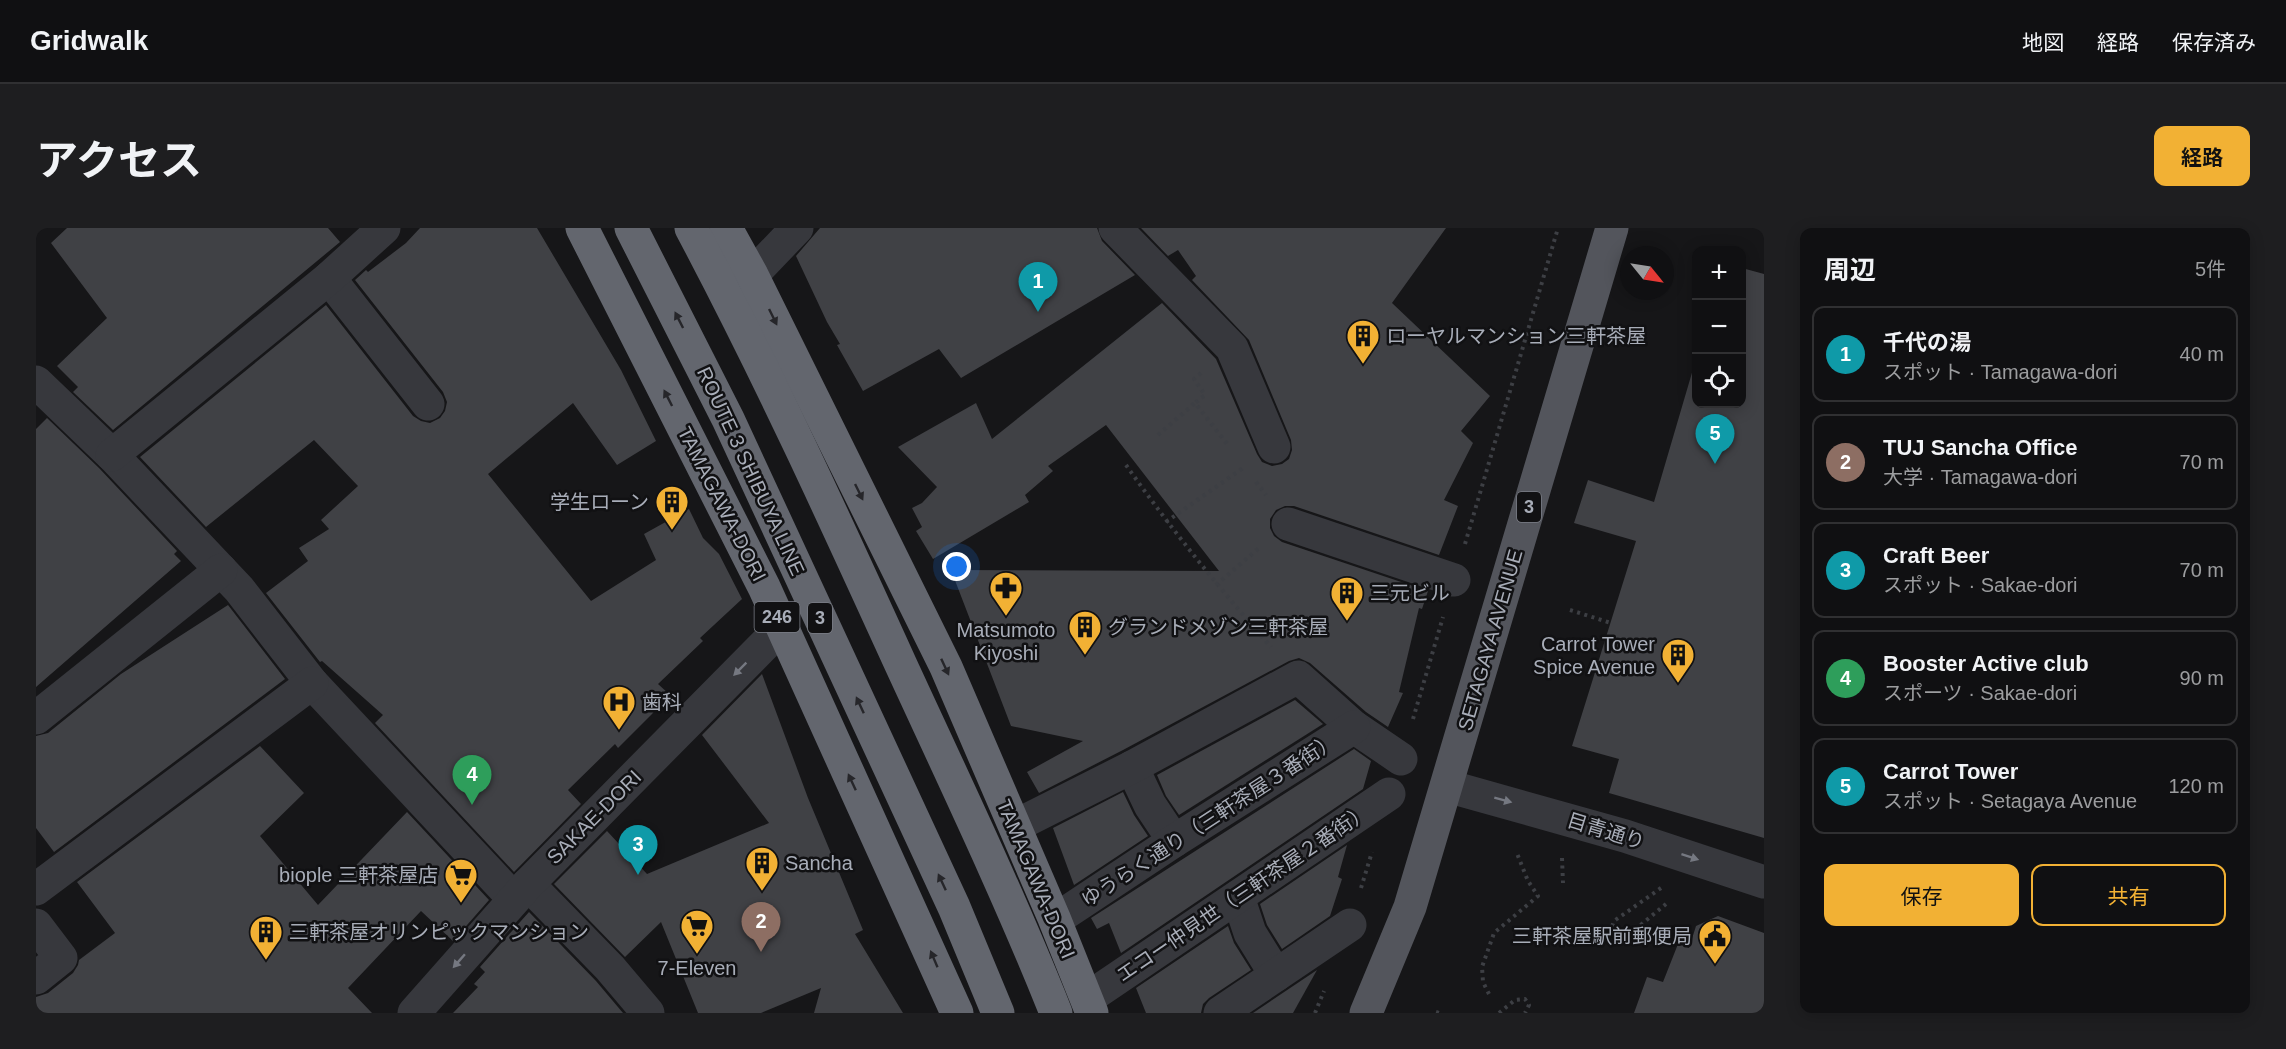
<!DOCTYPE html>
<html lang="ja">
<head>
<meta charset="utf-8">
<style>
	body { margin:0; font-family:Arial,"Noto Sans JP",sans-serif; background:#1e1e20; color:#f1f3f6 }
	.controls { position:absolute; right:18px; top:18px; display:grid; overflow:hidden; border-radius:12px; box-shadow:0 3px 15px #0003 }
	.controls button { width:54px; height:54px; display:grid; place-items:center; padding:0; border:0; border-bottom:2px solid #303032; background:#101012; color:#f1f3f6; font:30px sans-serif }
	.compass { position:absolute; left:1584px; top:18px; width:54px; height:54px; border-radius:50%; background:#101012; box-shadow:0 3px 15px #0003; rotate:120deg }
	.you { position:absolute; left:921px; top:339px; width:21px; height:21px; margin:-15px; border:4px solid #fff; border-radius:50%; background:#1a73e8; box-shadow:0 0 0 9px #1a73e833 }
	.badge { display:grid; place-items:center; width:39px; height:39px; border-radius:50%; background:#f2b134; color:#fff; font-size:20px; font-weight:700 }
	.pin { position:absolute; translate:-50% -50px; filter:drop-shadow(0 2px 3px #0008) }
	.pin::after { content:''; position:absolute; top:32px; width:21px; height:18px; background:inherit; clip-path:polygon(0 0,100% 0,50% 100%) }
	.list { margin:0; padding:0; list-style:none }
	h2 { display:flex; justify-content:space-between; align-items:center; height:78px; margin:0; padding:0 24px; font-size:26px }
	h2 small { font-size:20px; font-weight:400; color:#9c9d9f }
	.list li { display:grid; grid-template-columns:39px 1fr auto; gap:18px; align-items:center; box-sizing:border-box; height:96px; margin:0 12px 12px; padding:0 12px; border:2px solid #303032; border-radius:12px }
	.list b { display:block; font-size:22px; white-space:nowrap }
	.list p { margin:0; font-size:20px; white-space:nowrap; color:#9c9d9f }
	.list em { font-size:20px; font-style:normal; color:#9c9d9f }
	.actions { display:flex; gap:12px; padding:18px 24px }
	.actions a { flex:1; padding:14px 0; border:2px solid #f2b134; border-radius:12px; text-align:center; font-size:21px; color:#f2b134 }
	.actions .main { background:#f2b134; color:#111 }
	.icon { flex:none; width:33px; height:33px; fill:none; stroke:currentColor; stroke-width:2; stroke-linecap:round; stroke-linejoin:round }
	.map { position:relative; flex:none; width:1728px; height:785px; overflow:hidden; border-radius:12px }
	header { display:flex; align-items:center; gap:36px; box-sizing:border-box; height:84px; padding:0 30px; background:#101012; border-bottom:2px solid #303032 }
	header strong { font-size:28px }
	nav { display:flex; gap:33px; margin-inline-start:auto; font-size:21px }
	.intro { display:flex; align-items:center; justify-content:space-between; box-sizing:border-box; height:144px; padding:0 36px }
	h1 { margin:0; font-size:42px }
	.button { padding:15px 27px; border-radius:12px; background:#f2b134; color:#111; font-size:21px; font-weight:700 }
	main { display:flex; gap:36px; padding:0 36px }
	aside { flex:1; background:#101012; border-radius:12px; box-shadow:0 3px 15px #0003 }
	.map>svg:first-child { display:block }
	.building { fill:#404145 }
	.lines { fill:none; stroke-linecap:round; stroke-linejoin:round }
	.path { stroke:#3d3f44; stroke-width:4; stroke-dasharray:3 4.5; stroke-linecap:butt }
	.minor { stroke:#37383d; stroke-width:33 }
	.major { stroke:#53555c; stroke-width:33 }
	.highway { stroke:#63666e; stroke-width:33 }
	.highway-bridge { stroke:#63666e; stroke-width:33 }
	.oneway { fill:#26262a }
	.oneway2 { fill:#757881 }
	.labels { text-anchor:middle; stroke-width:5; stroke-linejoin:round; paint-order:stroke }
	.shield { fill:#111113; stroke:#7b7e86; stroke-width:1.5 }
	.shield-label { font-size:18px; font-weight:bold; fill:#a8adb8 }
	.poi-label { font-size:20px; fill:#a8adb8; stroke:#111113; text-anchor:start }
	.street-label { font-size:20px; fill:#a8adb8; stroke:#111113 }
</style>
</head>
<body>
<header>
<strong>Gridwalk</strong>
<nav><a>地図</a><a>経路</a><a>保存済み</a></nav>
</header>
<div class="intro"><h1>アクセス</h1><a class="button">経路</a></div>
<main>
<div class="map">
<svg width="1728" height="785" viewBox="0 0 1728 785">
	<rect width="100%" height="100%" fill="#161618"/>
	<g class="building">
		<path d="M31 0H292L304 14 77 202 37 164 42 159 21 138 71 90 15 15Z"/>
		<path d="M384 0H501L585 142 620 213 581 237 537 175 452 246 555 373 620 332 608 306 653 281 667 310 683 326 706 371 664 410 667 413 622 456 633 466 616 486 582 520 579 516 532 562 545 576 478 644 339 495 347 487 286 433 284 434 230 365 272 333 263 320 293 301 285 292 322 258 278 212 170 299 104 229 290 77 377 188 385 193 394 195 404 190 409 183 411 174 407 164 319 52 330 42 332 44 370 15Z"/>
		<path d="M784 0H1061L1066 13 1099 47 925 150 903 121 827 163 801 117 804 116 791 94 760 28Z"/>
		<path d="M1105 0H1410L1356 75 1454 168 1425 203 1437 215 1408 272 1422 278 1403 327 1258 278H1249L1240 282 1234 291V300L1238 308 1246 314 1392 363 1386 381 1383 380 1363 464 1367 465 1352 499 1330 484 1274 435 1263 430 1253 433 1087 522 1003 565 991 544 1047 513 975 498 915 342 1183 343 1070 197 1012 238 1017 243 989 267 993 274 897 331 880 303 886 299 876 280 886 275 901 259 862 219 940 175 956 211 1126 75 1180 131 1221 226 1226 234 1236 238 1246 236 1253 231 1256 222 1255 212 1213 112 1156 52 1160 48 1142 22 1132 28Z"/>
		<path d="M1706 40 1728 46V610L1573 565 1583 531 1536 518 1600 313 1538 295 1552 252 1618 274 1660 131V176H1706Z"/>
		<path d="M11 190 63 240 141 323 138 326 145 333 0 459V201Z"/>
		<path d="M192 377 249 451 18 624 0 600V508L12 505 85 446Z"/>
		<path d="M726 446 772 570 827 702 819 706 867 785H778L785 760 725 785H662L625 694 589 729 518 656 571 603 611 646 733 595 666 507Z"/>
		<path d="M1259 472 1287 496 1143 587 1130 568 1121 547Z"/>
		<path d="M224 518 268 565 224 608 282 677 371 584 453 672 417 713 385 683 312 760 336 785H0V769L12 765 37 745 42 737 43 732 79 705 41 654Z"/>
		<path d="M1318 521 1335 533 1327 561 1085 725 1073 695 1061 701 1055 690Z"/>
		<path d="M1087 564 1098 587 1112 608 1038 657 1017 600Z"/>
		<path d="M1311 617 1302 649 1306 651 1294 688 1246 721 1231 697 1224 676Z"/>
		<path d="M493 684 560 753 587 785H417L442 759 438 756 449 744 444 739Z"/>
		<path d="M1682 688 1728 705V785H1598L1611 749 1627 754 1642 716 1653 720 1660 698Z"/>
		<path d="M1192 698 1198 715 1215 742 1173 770 1167 776 1165 785H1110L1100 760Z"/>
		<path d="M1281 742 1257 785H1217Z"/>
	</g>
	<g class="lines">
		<g class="path">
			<path d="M1165 145 1158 151 1169 167 1159 175 1192 217"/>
			<path d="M1122 207 1159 175"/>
			<path d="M1090 237C1135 301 1183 360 1235 419"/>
			<path d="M1220 254 1230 267"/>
			<path d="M1130 294 1207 240"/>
			<path d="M1429 316 1522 0"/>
			<path d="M1180 357 1223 320"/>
			<path d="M1534 382 1575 395"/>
			<path d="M1377 491 1407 389"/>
			<path d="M1526 630 1527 655"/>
			<path d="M1325 660 1336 624"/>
			<path d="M1625 660 1578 693 1575 701 1583 711 1590 709 1630 676"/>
			<path d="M1453 766 1447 754 1446 739 1458 705 1502 668 1492 653 1480 623"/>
			<path d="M1400 784 1403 785"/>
			<path d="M1279 785 1288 763"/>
			<path d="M1463 785 1479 772 1489 771 1493 777 1489 785"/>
		</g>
		<g class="minor">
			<path d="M1079 0 1196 120 1238 219"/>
			<path d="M716 47 761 0"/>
			<path d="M293 50 392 176"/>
			<path d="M0 154 76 227 203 361 276 455 478 671"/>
			<path d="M76 227 293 50 348 0"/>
			<path d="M1252 296 1418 352"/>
			<path d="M0 490 185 342"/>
			<path d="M1096 539 1114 577 1138 613"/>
			<path d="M1411 558 1589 608 1728 654"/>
			<path d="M989 593 1096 539 1262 449 1318 499 1365 531"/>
			<path d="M492 656 574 740 612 785"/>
			<path d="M0 661 276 455"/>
			<path d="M1202 669 1214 705 1240 747"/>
			<path d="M1028 686 1138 613 1318 499"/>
			<path d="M0 697 25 730 0 750"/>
			<path d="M1061 764 1353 566"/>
			<path d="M378 785 492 656 745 400"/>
			<path d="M1184 785 1314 697"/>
		</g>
		<path class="major" d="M1330 785 1374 679 1576 0"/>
		<g class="highway">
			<path d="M546 0 728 359 921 785"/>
			<path d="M595 0 692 191 918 679 962 785"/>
			<path d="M690 0 716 47 910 439 1018 690 1056 785"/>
		</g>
		<path class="highway-bridge" d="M655 0C731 143 798 290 865 437 918 552 973 667 1020 785"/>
	</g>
	<defs><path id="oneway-solid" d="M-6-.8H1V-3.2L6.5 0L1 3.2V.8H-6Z" transform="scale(1.5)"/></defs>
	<g class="oneway">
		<use href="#oneway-solid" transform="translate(737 89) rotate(64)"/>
		<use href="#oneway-solid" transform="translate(643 92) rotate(-117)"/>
		<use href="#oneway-solid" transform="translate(632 170) rotate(-117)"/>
		<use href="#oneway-solid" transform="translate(823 264) rotate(64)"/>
		<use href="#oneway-solid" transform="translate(909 439) rotate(65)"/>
		<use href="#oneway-solid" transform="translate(824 477) rotate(-115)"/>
		<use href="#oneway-solid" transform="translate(816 554) rotate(-115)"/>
		<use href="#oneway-solid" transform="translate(906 654) rotate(-115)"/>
		<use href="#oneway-solid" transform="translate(898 731) rotate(-113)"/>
	</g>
	<g class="oneway2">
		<use href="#oneway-solid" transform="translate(704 441) rotate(135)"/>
		<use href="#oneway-solid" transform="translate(1467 572) rotate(15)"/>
		<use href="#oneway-solid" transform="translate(1654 629) rotate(18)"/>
		<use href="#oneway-solid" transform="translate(423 733) rotate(131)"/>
	</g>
	<defs>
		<g id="building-pin" transform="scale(1.725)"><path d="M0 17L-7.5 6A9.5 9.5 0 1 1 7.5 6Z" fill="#f2b134" stroke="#111113"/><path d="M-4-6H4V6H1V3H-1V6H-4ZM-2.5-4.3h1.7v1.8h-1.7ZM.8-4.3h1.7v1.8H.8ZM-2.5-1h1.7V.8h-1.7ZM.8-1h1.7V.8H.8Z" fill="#111"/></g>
		<g id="pharmacy-pin" transform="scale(1.725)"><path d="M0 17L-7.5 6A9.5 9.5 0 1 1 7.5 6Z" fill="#f2b134" stroke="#111113"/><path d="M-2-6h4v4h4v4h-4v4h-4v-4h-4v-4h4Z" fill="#111"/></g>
		<g id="hospital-pin" transform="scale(1.725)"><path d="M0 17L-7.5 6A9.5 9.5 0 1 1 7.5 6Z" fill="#f2b134" stroke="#111113"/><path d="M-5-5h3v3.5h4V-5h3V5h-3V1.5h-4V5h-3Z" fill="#111"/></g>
		<g id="supermarket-pin" transform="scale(1.725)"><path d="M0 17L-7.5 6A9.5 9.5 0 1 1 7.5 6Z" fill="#f2b134" stroke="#111113"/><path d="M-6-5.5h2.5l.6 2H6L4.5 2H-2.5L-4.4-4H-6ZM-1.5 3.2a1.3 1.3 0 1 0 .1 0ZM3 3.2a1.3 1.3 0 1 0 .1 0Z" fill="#111"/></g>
		<g id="civic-pin" transform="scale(1.725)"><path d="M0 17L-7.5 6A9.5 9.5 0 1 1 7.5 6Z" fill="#f2b134" stroke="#111113"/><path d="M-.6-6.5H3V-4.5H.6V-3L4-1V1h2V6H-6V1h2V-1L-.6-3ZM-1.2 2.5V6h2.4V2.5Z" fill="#111"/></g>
	</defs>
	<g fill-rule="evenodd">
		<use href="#building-pin" x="1327" y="108"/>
		<use href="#building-pin" x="636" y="274"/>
		<use href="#pharmacy-pin" x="970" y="360"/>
		<use href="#building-pin" x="1311" y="365"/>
		<use href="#building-pin" x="1049" y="399"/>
		<use href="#building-pin" x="1642" y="427"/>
		<use href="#hospital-pin" x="583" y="474"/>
		<use href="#building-pin" x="726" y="635"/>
		<use href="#supermarket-pin" x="425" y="647"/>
		<use href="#supermarket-pin" x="661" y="698"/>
		<use href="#building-pin" x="230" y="704"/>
		<use href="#civic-pin" x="1679" y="708"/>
	</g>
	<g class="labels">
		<g class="shield">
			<rect x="1481" y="264" width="24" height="30" rx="4.5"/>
			<rect x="718.5" y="374" width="45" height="30" rx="4.5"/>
			<rect x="772" y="375" width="24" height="30" rx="4.5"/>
		</g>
		<g class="shield-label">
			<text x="1493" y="285">3</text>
			<text x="741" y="395">246</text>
			<text x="784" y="396">3</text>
		</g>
		<g class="poi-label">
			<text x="1350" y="115">ローヤルマンション三軒茶屋</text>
			<text x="613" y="281" text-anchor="end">学生ローン</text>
			<text x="1334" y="372">三元ビル</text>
			<text x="1072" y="406">グランドメゾン三軒茶屋</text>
			<text x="970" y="409" text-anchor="middle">Matsumoto<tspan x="970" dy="23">Kiyoshi</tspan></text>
			<text x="1619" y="423" text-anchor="end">Carrot Tower<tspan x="1619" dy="23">Spice Avenue</tspan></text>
			<text x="606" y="481">歯科</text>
			<text x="749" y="642">Sancha</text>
			<text x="402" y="654" text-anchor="end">biople 三軒茶屋店</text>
			<text x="253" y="711">三軒茶屋オリンピックマンション</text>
			<text x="1656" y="715" text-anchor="end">三軒茶屋駅前郵便局</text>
			<text x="661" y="747" text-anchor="middle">7-Eleven</text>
		</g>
		<g class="street-label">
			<text transform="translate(715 243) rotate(65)" y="7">ROUTE 3 SHIBUYA LINE</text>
			<text transform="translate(686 276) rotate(63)" y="7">TAMAGAWA-DORI</text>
			<text transform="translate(1454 412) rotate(-74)" y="7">SETAGAYA AVENUE</text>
			<text transform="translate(558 589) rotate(-45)" y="7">SAKAE-DORI</text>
			<text transform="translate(1173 592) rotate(-33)" y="7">ゆうらく通り（三軒茶屋３番街）</text>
			<text transform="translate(1570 603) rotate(17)" y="7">目青通り</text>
			<text transform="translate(1000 651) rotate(67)" y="7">TAMAGAWA-DORI</text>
			<text transform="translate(1207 665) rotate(-34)" y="7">エコー仲見世（三軒茶屋２番街）</text>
		</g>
	</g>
</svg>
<div class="controls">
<button>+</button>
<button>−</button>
<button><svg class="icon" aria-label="locate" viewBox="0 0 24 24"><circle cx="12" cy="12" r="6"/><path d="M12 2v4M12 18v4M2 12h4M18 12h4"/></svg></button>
</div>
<svg class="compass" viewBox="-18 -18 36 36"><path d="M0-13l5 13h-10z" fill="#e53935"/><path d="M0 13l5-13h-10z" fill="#9c9d9f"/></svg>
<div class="you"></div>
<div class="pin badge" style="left:1002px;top:84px;background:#0f9aa8">1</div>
<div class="pin badge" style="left:725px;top:724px;background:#8d6e63">2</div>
<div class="pin badge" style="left:602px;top:647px;background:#0f9aa8">3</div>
<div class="pin badge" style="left:436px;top:577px;background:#2e9e5b">4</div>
<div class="pin badge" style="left:1679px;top:236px;background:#0f9aa8">5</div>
</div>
<aside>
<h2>周辺<small>5件</small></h2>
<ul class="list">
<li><span class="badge" style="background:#0f9aa8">1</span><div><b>千代の湯</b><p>スポット · Tamagawa-dori</p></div><em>40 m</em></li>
<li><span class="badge" style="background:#8d6e63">2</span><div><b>TUJ Sancha Office</b><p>大学 · Tamagawa-dori</p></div><em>70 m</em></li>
<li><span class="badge" style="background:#0f9aa8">3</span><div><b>Craft Beer</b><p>スポット · Sakae-dori</p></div><em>70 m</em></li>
<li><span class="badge" style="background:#2e9e5b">4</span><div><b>Booster Active club</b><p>スポーツ · Sakae-dori</p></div><em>90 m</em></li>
<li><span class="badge" style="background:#0f9aa8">5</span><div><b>Carrot Tower</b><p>スポット · Setagaya Avenue</p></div><em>120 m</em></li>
</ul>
<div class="actions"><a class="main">保存</a><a>共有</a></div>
</aside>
</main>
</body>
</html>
